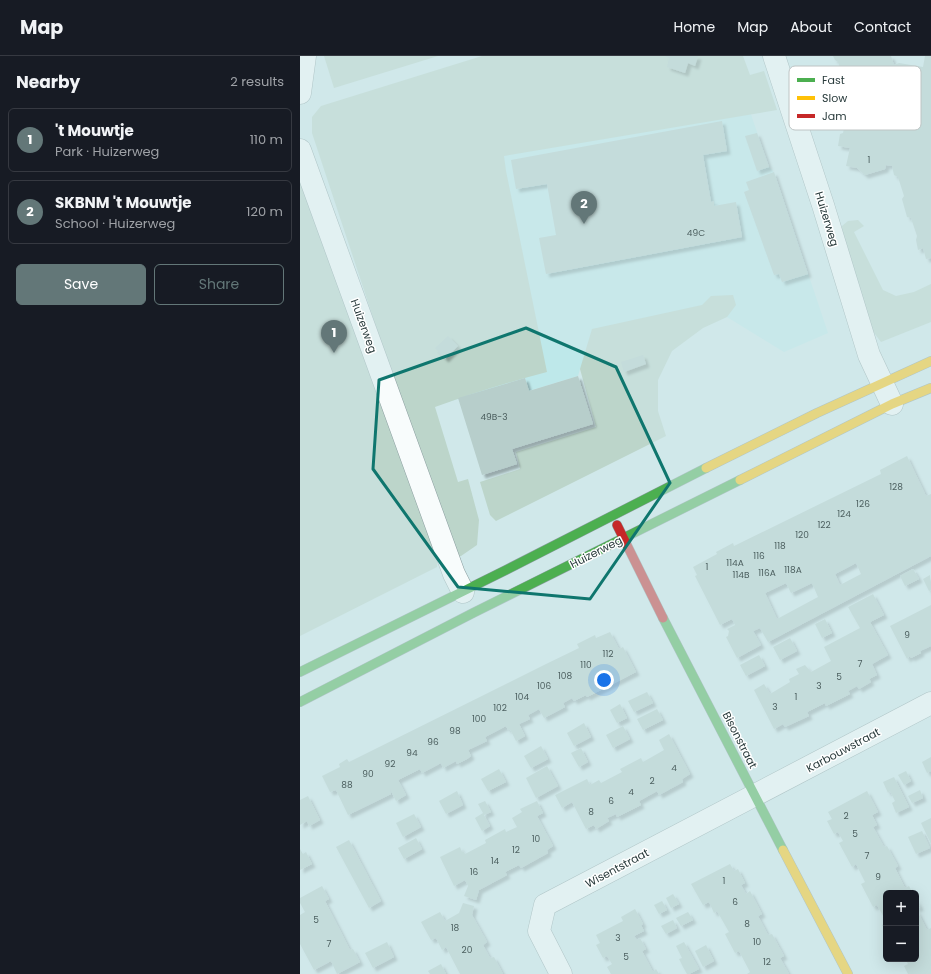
<!DOCTYPE html>
<html lang="en">
<head>
<meta charset="utf-8">
<style>
	body { margin:0; font-family:Poppins,sans-serif; background:#20242c; color:#f1f3f6 }
	.controls { position:absolute; right:12px; bottom:12px; display:grid; overflow:hidden; border-radius:6px; box-shadow:0 4px 16px #0002 }
	.controls button { width:36px; height:36px; display:grid; place-items:center; padding:0; border:0; border-bottom:1px solid #363941; background:#171b24; color:#f1f3f6; font:20px sans-serif }
	.you { position:absolute; left:304px; top:624px; width:14px; height:14px; margin:-10px; border:3px solid #fff; border-radius:50%; background:#1a73e8; box-shadow:0 0 0 6px #1a73e833 }
	.badge { display:grid; place-items:center; width:26px; height:26px; border-radius:50%; background:#637778; color:#fff; font-size:13px; font-weight:700 }
	.pin { position:absolute; translate:-50% -33px; filter:drop-shadow(0 1px 2px #0008) }
	.pin::after { content:''; position:absolute; top:21px; width:14px; height:12px; background:inherit; clip-path:polygon(0 0,100% 0,50% 100%) }
	.list { margin:0; padding:0; list-style:none }
	h2 { display:flex; justify-content:space-between; align-items:center; height:52px; margin:0; padding:0 16px; font-size:17px }
	h2 small { font-size:13px; font-weight:400; color:#9ea1a6 }
	.list li { display:grid; grid-template-columns:26px 1fr auto; gap:12px; align-items:center; box-sizing:border-box; height:64px; margin:0 8px 8px; padding:0 8px; border:1px solid #363941; border-radius:6px }
	.list b { display:block; font-size:15px; white-space:nowrap }
	.list p { margin:0; font-size:13px; white-space:nowrap; color:#9ea1a6 }
	.list em { font-size:13px; font-style:normal; color:#9ea1a6 }
	.actions { display:flex; gap:8px; padding:12px 16px }
	.actions a { flex:1; padding:9px 0; border:1px solid #637778; border-radius:6px; text-align:center; font-size:14px; color:#637778 }
	.actions .main { background:#637778; color:#fff }
	.map { position:relative; flex:none; width:631px; height:918px; overflow:hidden }
	header { display:flex; align-items:center; gap:24px; box-sizing:border-box; height:56px; padding:0 20px; background:#171b24; border-bottom:1px solid #363941 }
	header strong { font-size:19px }
	nav { display:flex; gap:22px; margin-inline-start:auto; font-size:14px }
	main { display:flex }
	aside { flex:1; background:#171b24 }
	.map>svg:first-child { display:block }
	.built { fill:#bee8ea }
	.green { fill:#bcd5ca }
	.building { fill:#b7cecb; fill-rule:evenodd; filter:url(#shadow) }
	.lines { fill:none; stroke-linecap:round; stroke-linejoin:round }
	.street-casing { stroke:#8a9d9f; stroke-width:23 }
	.fast-casing { stroke:#8a9d9f; stroke-width:10 }
	.slow-casing { stroke:#8a9d9f; stroke-width:10 }
	.jam-casing { stroke:#8a9d9f; stroke-width:10 }
	.street { stroke:#f8fcfc; stroke-width:22 }
	.fast { stroke:#4caf50; stroke-width:9 }
	.slow { stroke:#ffc107; stroke-width:9 }
	.jam { stroke:#c62828; stroke-width:9 }
	.marked { fill:none; stroke:#0f766e; stroke-width:3; stroke-linejoin:round }
	.labels { text-anchor:middle; stroke-width:3; stroke-linejoin:round; paint-order:stroke }
	.number-label { font-size:9px; fill:#4c5f5f }
	.street-label { font-size:11px; fill:#283a3b; stroke:#fff }
	.key { fill:#fff; stroke:#bec4c4; stroke-width:1 }
	.key-label { font-size:11px; fill:#283a3b }
</style>
</head>
<body>
<header>
<strong>Map</strong>
<nav><a>Home</a><a>Map</a><a>About</a><a>Contact</a></nav>
</header>
<main>
<aside>
<h2>Nearby<small>2 results</small></h2>
<ul class="list">
<li><span class="badge">1</span><div><b>'t Mouwtje</b><p>Park · Huizerweg</p></div><em>110 m</em></li>
<li><span class="badge">2</span><div><b>SKBNM 't Mouwtje</b><p>School · Huizerweg</p></div><em>120 m</em></li>
</ul>
<div class="actions"><a class="main">Save</a><a>Share</a></div>
</aside>
<div class="map">
<svg width="631" height="918" viewBox="0 0 631 918">
	<defs>
		<filter id="shadow"><feDropShadow dx="3.5" dy="3.5" stdDeviation="1" flood-color="#0004"/></filter>
	</defs>
	<rect width="100%" height="100%" fill="#d0e8ea"/>
	<path class="built" d="M447 47 469 111 474 116 528 277 484 296 427 261 280 313 278 320 229 335 225 322 148 346 62 119Z"/>
	<g class="green">
		<path d="M24 0H138L34 32Z"/>
		<path d="M182 0H443L450 19 464 15 477 54 204 100 206 115 247 316C209 326 171 338 135 351L158 426 168 423 179 464 177 489 161 500 153 503 12 77V61L21 50Z"/>
		<path d="M0 98 138 496 137 511 0 580Z"/>
		<path d="M558 164 564 170 554 176 583 234 596 240 614 236 631 228V266L581 286 572 274 543 188 542 170 548 165Z"/>
		<path d="M433 239 436 249 427 261 403 272 372 295 358 324V355L366 380 196 465 190 459 180 426 220 413 216 396 296 371 280 313 292 273 402 249 411 240Z"/>
	</g>
	<g class="building">
		<path d="M365 0H398L395 10 388 7 385 17 367 11 369 2Z"/>
		<path d="M533 0H591L594 9 599 7 623 11 625 0H631V202L626 203 623 192 618 194 616 184 617 180 611 162 607 161 602 143 604 140 598 121 594 119 592 110 586 109 585 113 565 119 557 112 546 110 550 92 538 90 540 78 543 77 547 58 544 54 546 44 549 45 550 41 549 37 546 38 543 28 544 25 538 6 535 4Z"/>
		<path d="M422 65 427 95 403 99 411 146 414 145V150L436 146 442 181 246 218 239 182 256 179 247 128 216 133 211 104Z"/>
		<path d="M457 77 469 111 457 115 445 80Z"/>
		<path d="M474 116 508 218 482 226 479 218 474 219 444 136 449 134 446 126Z"/>
		<path d="M148 280 158 290 145 303 135 292Z"/>
		<path d="M343 299 346 308 324 316 321 306Z"/>
		<path d="M278 320 293 368 212 393 217 408 182 419 158 342 225 322 229 335Z"/>
		<path d="M607 400 626 440 631 438V500L468 586 460 572 453 575 461 589 437 602 426 581 428 580 429 575 427 573 435 569 432 563 420 569 395 520 397 519 393 511 417 498 416 496 433 487 434 490 581 418 580 414ZM556 507 561 518 540 529 535 518ZM486 527 491 537 512 527 518 541 477 563 465 537Z"/>
		<path d="M613 513 619 523 605 530 600 520Z"/>
		<path d="M630 519 631 534 629 535 623 523Z"/>
		<path d="M573 538 584 559 570 566 588 599 572 608 577 619 569 623 571 626 559 633 557 630 548 635 550 638 526 650 525 647 507 656 509 660 485 671 483 668 474 673 454 634 464 628 470 638 490 626 489 623 499 618 496 613 505 609 511 616 531 605 524 591 560 572 548 551Z"/>
		<path d="M631 549V590L620 595 621 597 611 602 610 600 607 603 590 570Z"/>
		<path d="M525 563 532 577 522 582 515 568Z"/>
		<path d="M310 576 319 593 323 591 336 616 287 641 286 639 274 645 272 642 263 647 265 651 244 662 239 653 228 659 230 663 219 668 225 680 216 685 210 673 208 674 206 670 185 681 187 685 168 694 171 700 167 703 157 708 156 705 143 712 141 707 122 717 120 713 98 724 106 739 96 745 90 733 91 738 48 759 36 734 30 736 22 720 40 711 39 708 47 703 49 706 244 609 279 592 277 588 295 579 296 582Z"/>
		<path d="M490 582 497 595 480 604 473 591Z"/>
		<path d="M459 599 465 610 446 620 440 609Z"/>
		<path d="M347 636 353 647 334 656 328 645Z"/>
		<path d="M320 648 327 662 317 667 310 654Z"/>
		<path d="M357 653 363 664 343 674 337 663Z"/>
		<path d="M284 667 291 681 274 690 267 677Z"/>
		<path d="M323 670 330 683 313 692 306 679Z"/>
		<path d="M369 678 390 718 382 723 383 726 359 739 357 735 339 745 341 749 317 761 316 758 307 762 309 765 296 773 294 769 286 773 272 746 262 752 255 739 287 723 290 729 299 724 301 727 322 716 320 713 341 702 343 706 364 694 359 684Z"/>
		<path d="M241 690 248 703 231 712 224 700Z"/>
		<path d="M281 692 288 706 279 711 271 697Z"/>
		<path d="M631 701V715L627 717 622 706Z"/>
		<path d="M247 710 258 730 236 742 226 722Z"/>
		<path d="M199 713 206 726 188 735 181 723Z"/>
		<path d="M606 715 611 725 604 729 598 719Z"/>
		<path d="M594 721 609 751 596 757 592 747 595 745 590 735 588 737 583 726Z"/>
		<path d="M620 734 623 742 612 747 608 740Z"/>
		<path d="M157 735 163 749 146 758 139 745Z"/>
		<path d="M567 735 578 756 572 759 577 769 573 771 584 791 587 790 598 810 595 812 605 832 609 830 613 837H586V865L577 849 573 851 561 828 565 826 556 808 552 811 539 787 543 785 538 776 534 778 527 765 532 763 528 756Z"/>
		<path d="M8 740 20 764 9 770 7 765 0 769V744Z"/>
		<path d="M185 745 191 756 184 759 190 770 182 775 175 762 183 757 178 748Z"/>
		<path d="M237 745 243 757 237 760 253 790 247 794 248 797 221 812 219 809 205 816 207 819 179 834 176 844 164 840 168 830 165 824 154 830 140 801 160 791 162 796 163 795 165 798 186 787 185 784 205 773 206 776 217 771 212 762 222 756 220 753Z"/>
		<path d="M114 758 121 771 103 781 96 767Z"/>
		<path d="M631 762V788L621 767Z"/>
		<path d="M622 775 630 792 616 798 608 781Z"/>
		<path d="M116 782 122 793 104 803 98 792Z"/>
		<path d="M49 784 81 845 69 852 36 791Z"/>
		<path d="M0 793 3 798 6 796 12 808 0 814Z"/>
		<path d="M430 808 434 815 438 813 445 827 441 829 446 838 450 835 462 858 458 860 468 879 472 878 484 900 480 902 489 918H447L450 916 439 895 435 897 425 878 429 876 417 855 414 857 409 846 403 849 391 828Z"/>
		<path d="M22 830 29 843 25 845 50 894 53 893 60 906 37 918 31 905 14 914 0 888V859L5 856 0 847V842Z"/>
		<path d="M373 838 379 848 371 852 366 842Z"/>
		<path d="M616 843 620 851 616 853 627 874 631 872V918H608L604 910 608 908 605 903H616Z"/>
		<path d="M362 845 367 854 359 858 354 849Z"/>
		<path d="M163 847 174 850 172 859 187 886 183 889 190 902 194 901 203 918H160L146 891 142 894 136 882 131 884 121 866 140 856 145 865 159 857Z"/>
		<path d="M335 853 343 868 341 869 344 875 334 880 337 884 340 882 346 893 342 895 353 916 356 913 359 918H311L307 911 312 908 307 900 303 902 296 889 300 887 296 879 323 865 321 861Z"/>
		<path d="M388 856 393 864 381 870 376 862Z"/>
		<path d="M373 864 377 872 366 878 361 870Z"/>
		<path d="M586 867V876L582 869Z"/>
		<path d="M87 886 94 901 73 912 65 897Z"/>
		<path d="M384 886 399 913 389 918H387L383 911 379 903 382 902 376 890Z"/>
		<path d="M406 889 414 905 403 911 395 895Z"/>
		<path d="M141 908 146 918H130L128 915Z"/>
	</g>
	<g class="lines">
		<g class="street-casing">
			<g id="street">
				<path d="M474 0 523 149 569 299 592 348"/>
				<path d="M0 37 5 0"/>
				<path d="M0 94 154 518 163 536"/>
				<path d="M261 918 239 875 245 849 631 647"/>
			</g>
		</g>
		<g class="fast-casing">
			<g id="fast">
				<path d="M363 562 483 794"/>
				<path d="M0 616 206 514 406 412"/>
				<path d="M0 646 173 557 440 424"/>
			</g>
		</g>
		<g class="slow-casing">
			<g id="slow">
				<path d="M406 412 517 357 631 305"/>
				<path d="M440 424 592 348 631 332"/>
				<path d="M483 794 548 918"/>
			</g>
		</g>
		<g class="jam-casing">
			<path id="jam" d="M317 469 363 562"/>
		</g>
		<use href="#street" class="street"/>
		<use href="#fast" class="fast"/>
		<use href="#slow" class="slow"/>
		<use href="#jam" class="jam"/>
	</g>
	<path d="M0 0H631V918H0ZM226 272 316 311 370 427 290 543 158 531 73 413 79 324Z" fill="#d0e8ea" fill-opacity=".55" fill-rule="evenodd"/>
	<path class="marked" d="M226 272 316 311 370 427 290 543 158 531 73 413 79 324Z"/>
	<g class="labels">
		<g class="number-label">
			<text x="569" y="107">1</text>
			<text x="396" y="180">49C</text>
			<text x="194" y="364">49B-3</text>
			<text x="596" y="434">128</text>
			<text x="563" y="451">126</text>
			<text x="544" y="461">124</text>
			<text x="524" y="472">122</text>
			<text x="502" y="482">120</text>
			<text x="480" y="493">118</text>
			<text x="459" y="503">116</text>
			<text x="435" y="510">114A</text>
			<text x="407" y="514">1</text>
			<text x="493" y="517">118A</text>
			<text x="467" y="520">116A</text>
			<text x="441" y="522">114B</text>
			<text x="607" y="582">9</text>
			<text x="308" y="601">112</text>
			<text x="560" y="611">7</text>
			<text x="286" y="612">110</text>
			<text x="265" y="623">108</text>
			<text x="539" y="624">5</text>
			<text x="244" y="633">106</text>
			<text x="519" y="633">3</text>
			<text x="222" y="644">104</text>
			<text x="496" y="644">1</text>
			<text x="475" y="654">3</text>
			<text x="200" y="655">102</text>
			<text x="179" y="666">100</text>
			<text x="155" y="678">98</text>
			<text x="133" y="689">96</text>
			<text x="112" y="700">94</text>
			<text x="90" y="711">92</text>
			<text x="374" y="715">4</text>
			<text x="68" y="721">90</text>
			<text x="352" y="728">2</text>
			<text x="47" y="732">88</text>
			<text x="331" y="739">4</text>
			<text x="311" y="748">6</text>
			<text x="291" y="759">8</text>
			<text x="546" y="763">2</text>
			<text x="555" y="781">5</text>
			<text x="236" y="786">10</text>
			<text x="216" y="797">12</text>
			<text x="567" y="803">7</text>
			<text x="195" y="808">14</text>
			<text x="174" y="819">16</text>
			<text x="578" y="824">9</text>
			<text x="424" y="828">1</text>
			<text x="435" y="849">6</text>
			<text x="16" y="867">5</text>
			<text x="447" y="871">8</text>
			<text x="155" y="875">18</text>
			<text x="318" y="885">3</text>
			<text x="457" y="889">10</text>
			<text x="29" y="891">7</text>
			<text x="167" y="897">20</text>
			<text x="326" y="904">5</text>
			<text x="467" y="909">12</text>
		</g>
		<g class="street-label">
			<text transform="translate(527 163) rotate(73)" y="4">Huizerweg</text>
			<text transform="translate(64 270) rotate(70)" y="4">Huizerweg</text>
			<text transform="translate(296 496) rotate(-27)" y="4">Huizerweg</text>
			<text transform="translate(440 684) rotate(63)" y="4">Bisonstraat</text>
			<text transform="translate(543 694) rotate(-28)" y="4">Karbouwstraat</text>
			<text transform="translate(317 812) rotate(-28)" y="4">Wisentstraat</text>
		</g>
	</g>
	<rect x="489" y="10" width="132" height="64" rx="6" class="key"/>
	<rect x="497" y="22" width="18" height="4" fill="#4caf50"/>
	<rect x="497" y="40" width="18" height="4" fill="#ffc107"/>
	<rect x="497" y="58" width="18" height="4" fill="#c62828"/>
	<g class="key-label">
		<text x="522" y="28">Fast</text>
		<text x="522" y="46">Slow</text>
		<text x="522" y="64">Jam</text>
	</g>
</svg>
<div class="controls">
<button>+</button>
<button>−</button>
</div>
<div class="you"></div>
<div class="pin badge" style="left:34px;top:297px">1</div>
<div class="pin badge" style="left:284px;top:168px">2</div>
</div>
</main>
</body>
</html>
